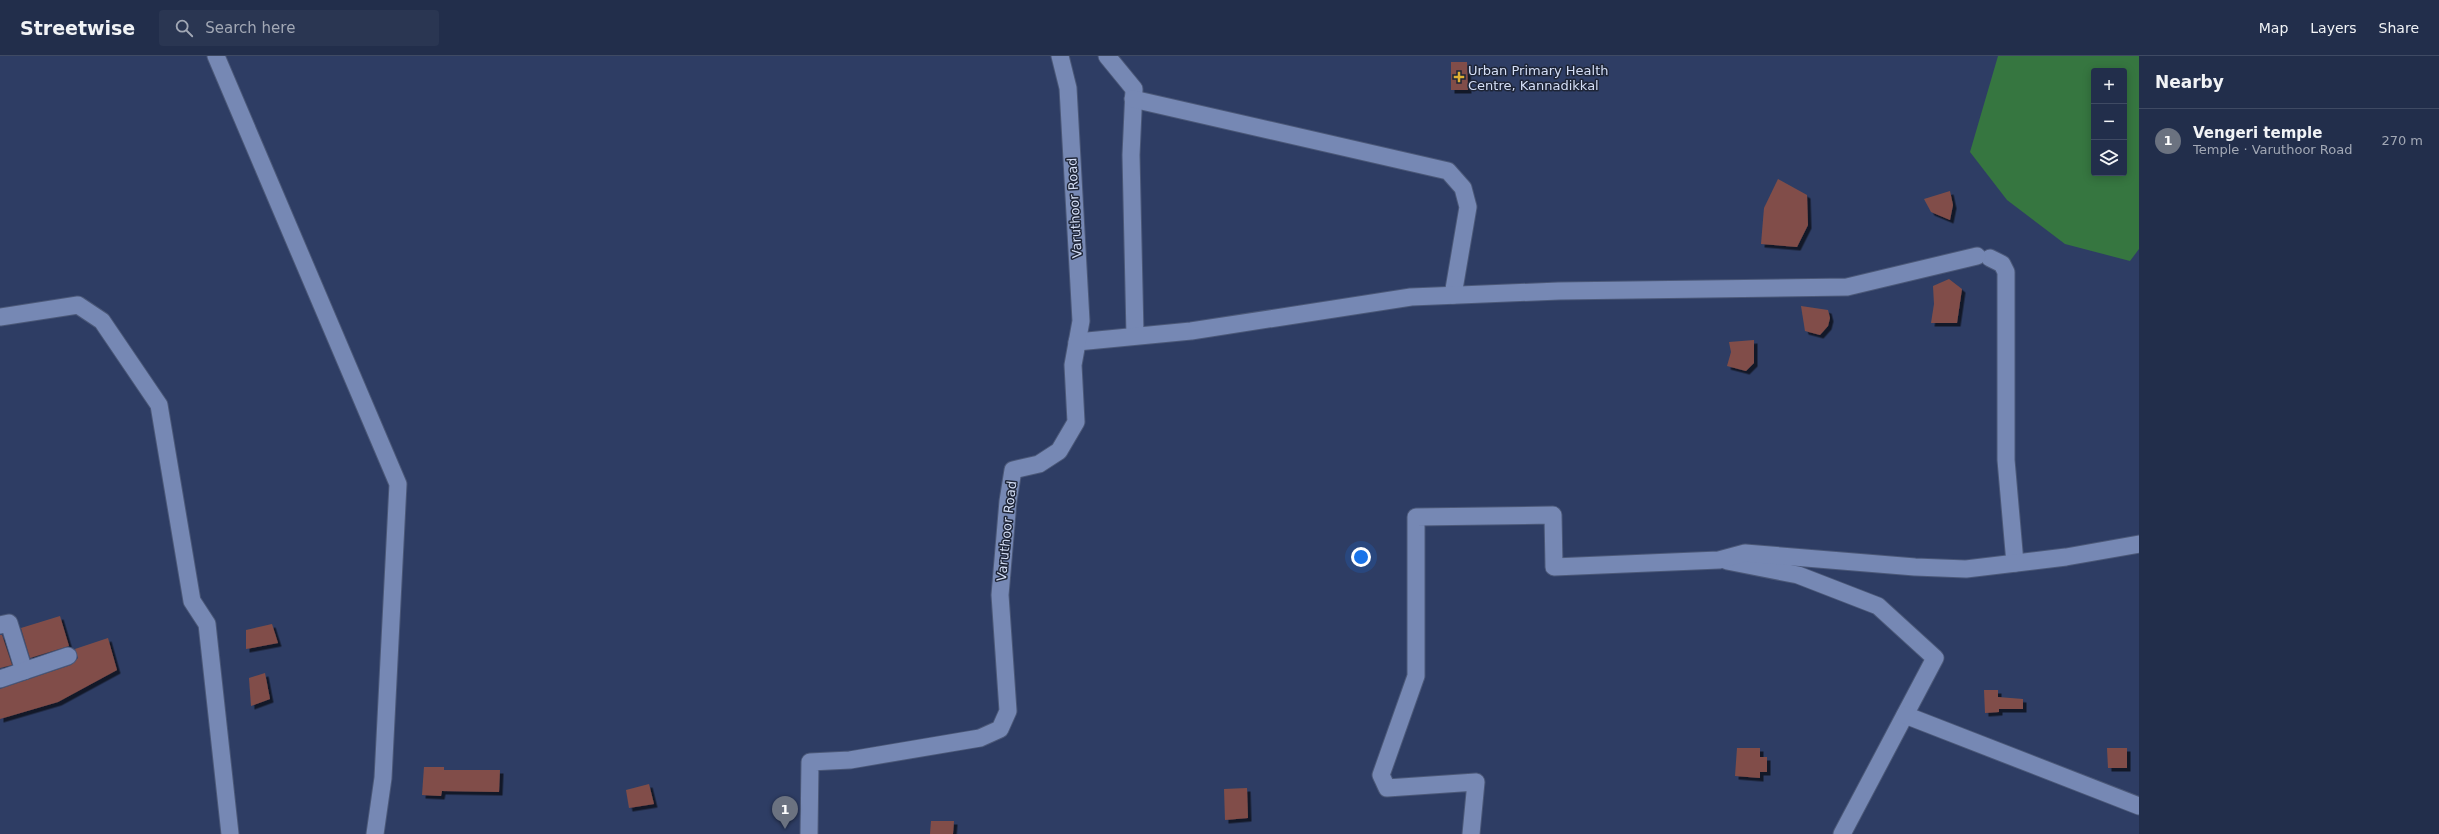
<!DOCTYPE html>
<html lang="en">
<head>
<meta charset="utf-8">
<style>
	body { margin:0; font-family:"DejaVu Sans",sans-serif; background:#2a3652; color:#f1f3f6 }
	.controls { position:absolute; right:12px; top:12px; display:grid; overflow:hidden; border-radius:4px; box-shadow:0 2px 10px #0003 }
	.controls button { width:36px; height:36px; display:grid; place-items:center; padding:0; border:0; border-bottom:1px solid #3f4a63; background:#222e4b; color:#f1f3f6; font:20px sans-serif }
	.you { position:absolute; left:1361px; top:501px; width:14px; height:14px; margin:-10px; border:3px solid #fff; border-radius:50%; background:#1a73e8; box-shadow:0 0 0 6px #1a73e833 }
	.badge { display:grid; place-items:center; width:26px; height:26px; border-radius:50%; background:#dfb034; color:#fff; font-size:13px; font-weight:700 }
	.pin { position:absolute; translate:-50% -33px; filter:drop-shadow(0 1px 2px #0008) }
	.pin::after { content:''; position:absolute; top:21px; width:14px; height:12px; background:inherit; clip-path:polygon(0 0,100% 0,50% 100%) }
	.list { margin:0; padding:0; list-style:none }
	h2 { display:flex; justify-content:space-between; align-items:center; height:52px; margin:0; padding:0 16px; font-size:17px }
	h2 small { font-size:13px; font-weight:400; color:#a2a8b5 }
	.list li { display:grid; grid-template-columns:26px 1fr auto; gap:12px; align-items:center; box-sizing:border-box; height:64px; padding:0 16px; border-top:1px solid #3f4a63 }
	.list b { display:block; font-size:15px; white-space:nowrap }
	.list p { margin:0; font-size:13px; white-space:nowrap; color:#a2a8b5 }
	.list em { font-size:13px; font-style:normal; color:#a2a8b5 }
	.icon { flex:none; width:22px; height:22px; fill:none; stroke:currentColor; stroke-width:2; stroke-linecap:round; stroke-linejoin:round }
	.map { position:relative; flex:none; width:2139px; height:778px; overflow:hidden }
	header { display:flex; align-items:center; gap:24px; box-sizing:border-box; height:56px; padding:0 20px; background:#222e4b; border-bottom:1px solid #3f4a63 }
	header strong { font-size:19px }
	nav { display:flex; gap:22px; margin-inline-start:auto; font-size:14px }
	.search { width:280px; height:36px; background:#2a3652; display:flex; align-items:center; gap:10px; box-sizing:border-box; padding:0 14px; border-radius:4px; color:#a2a8b5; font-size:15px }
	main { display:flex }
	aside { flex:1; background:#222e4b }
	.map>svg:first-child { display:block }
	.green { fill:#367640; fill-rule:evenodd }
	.building { fill:#814e48; filter:url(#shadow) }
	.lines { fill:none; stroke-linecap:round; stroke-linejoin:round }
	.minor-casing { stroke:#4b5878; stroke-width:19 }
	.minor { stroke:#7688b4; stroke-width:17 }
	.poi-dot { fill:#dfb034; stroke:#1e2537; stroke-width:1.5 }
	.labels { text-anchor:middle; stroke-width:3; stroke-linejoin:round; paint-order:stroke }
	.poi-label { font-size:13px; fill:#d5dff7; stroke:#1e2537; text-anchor:start }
	.street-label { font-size:13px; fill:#d5dff7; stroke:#1e2537 }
</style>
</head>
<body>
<header>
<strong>Streetwise</strong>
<div class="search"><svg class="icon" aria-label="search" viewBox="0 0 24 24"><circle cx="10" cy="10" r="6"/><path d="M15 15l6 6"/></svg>Search here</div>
<nav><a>Map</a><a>Layers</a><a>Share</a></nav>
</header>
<main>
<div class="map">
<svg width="2139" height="778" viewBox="0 0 2139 778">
	<defs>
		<filter id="shadow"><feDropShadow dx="3.5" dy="3.5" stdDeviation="0" flood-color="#0009"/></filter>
	</defs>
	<rect width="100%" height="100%" fill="#2e3d64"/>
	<path class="green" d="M1998 0H2139V193L2130 205 2065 188 2007 144 1970 96ZM2094 15H2124V117H2094Z"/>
	<g class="building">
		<path d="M1451 6H1467L1468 34H1451Z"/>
		<path d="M1778 123 1807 139 1808 169 1797 191 1761 188 1764 152Z"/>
		<path d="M1950 135 1953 149 1950 164 1931 156 1924 143Z"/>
		<path d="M1949 223 1962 233 1957 267H1931L1934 248 1933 230Z"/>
		<path d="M1801 250 1828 254 1830 262 1828 270 1820 279 1805 275Z"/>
		<path d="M1754 284V307L1746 315 1727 310 1731 296 1729 286Z"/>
		<path d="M60 560 69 590 30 602 21 572Z"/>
		<path d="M272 568 278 587 246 593V574Z"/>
		<path d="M0 579H2L12 609 0 612Z"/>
		<path d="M108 582 117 614 58 646 0 663V633L71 609 78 602 75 593Z"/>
		<path d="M265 617 270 643 251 650 249 622Z"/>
		<path d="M1984 634H1998V641L2023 643V653H1999V656L1985 657Z"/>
		<path d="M1737 692H1760V701H1767V716H1760V722L1735 720Z"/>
		<path d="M2107 692H2127V712H2108Z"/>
		<path d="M424 711H444V714H500L499 736 442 735 441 740 422 739Z"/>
		<path d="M649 728 654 748 629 752 626 734Z"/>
		<path d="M1247 732 1248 762 1225 764 1224 733Z"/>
		<path d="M931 765H954L953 778H930Z"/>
	</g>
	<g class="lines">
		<g class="minor-casing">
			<g id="minor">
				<path d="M216 0 398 428 383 722 375 778"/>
				<path d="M1107 0 1134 33 1131 99 1135 279"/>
				<path d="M1133 43 1448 115 1463 132 1468 151 1453 239"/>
				<path d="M1990 202 2002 208 2006 216V404L2015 507"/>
				<path d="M0 261 78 249 102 265 159 349 192 545 207 568 230 778"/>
				<path d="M1077 286 1191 275 1411 241 1559 235 1847 231 1977 200"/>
				<path d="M1727 505 1798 519 1878 550 1935 602 1842 778"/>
				<path d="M0 569 9 567 24 615"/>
				<path d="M0 623 68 600"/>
				<path d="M1905 659 2139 750"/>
				<path d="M809 778 810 706 850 704 980 682 1000 673 1008 655 1000 539 1008 445 1013 414 1039 408 1059 395 1076 366 1073 309 1081 265 1068 32 1060 0"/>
				<path d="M1471 778 1476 726 1387 732 1381 719 1416 620V461L1553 459 1554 511 1719 504 1745 497 1915 511 1966 513 2066 501 2139 488"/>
			</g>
		</g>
		<use href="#minor" class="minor"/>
	</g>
	<path class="poi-dot" d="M1457 15h4v4h4v4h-4v4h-4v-4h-4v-4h4z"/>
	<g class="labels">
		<g class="poi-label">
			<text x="1468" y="19">Urban Primary Health<tspan x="1468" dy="15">Centre, Kannadikkal</tspan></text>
		</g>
		<g class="street-label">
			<text transform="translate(1074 152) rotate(-93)" y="5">Varuthoor Road</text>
			<text transform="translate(1006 475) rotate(-84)" y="5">Varuthoor Road</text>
		</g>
	</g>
</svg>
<div class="controls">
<button>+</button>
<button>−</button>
<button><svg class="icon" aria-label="layers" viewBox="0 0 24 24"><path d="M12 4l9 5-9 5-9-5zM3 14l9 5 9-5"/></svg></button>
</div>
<div class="you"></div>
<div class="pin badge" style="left:785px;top:773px;background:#6b7280">1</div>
</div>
<aside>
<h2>Nearby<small></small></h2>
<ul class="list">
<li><span class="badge" style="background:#6b7280">1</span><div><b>Vengeri temple</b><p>Temple · Varuthoor Road</p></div><em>270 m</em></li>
</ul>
</aside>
</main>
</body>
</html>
